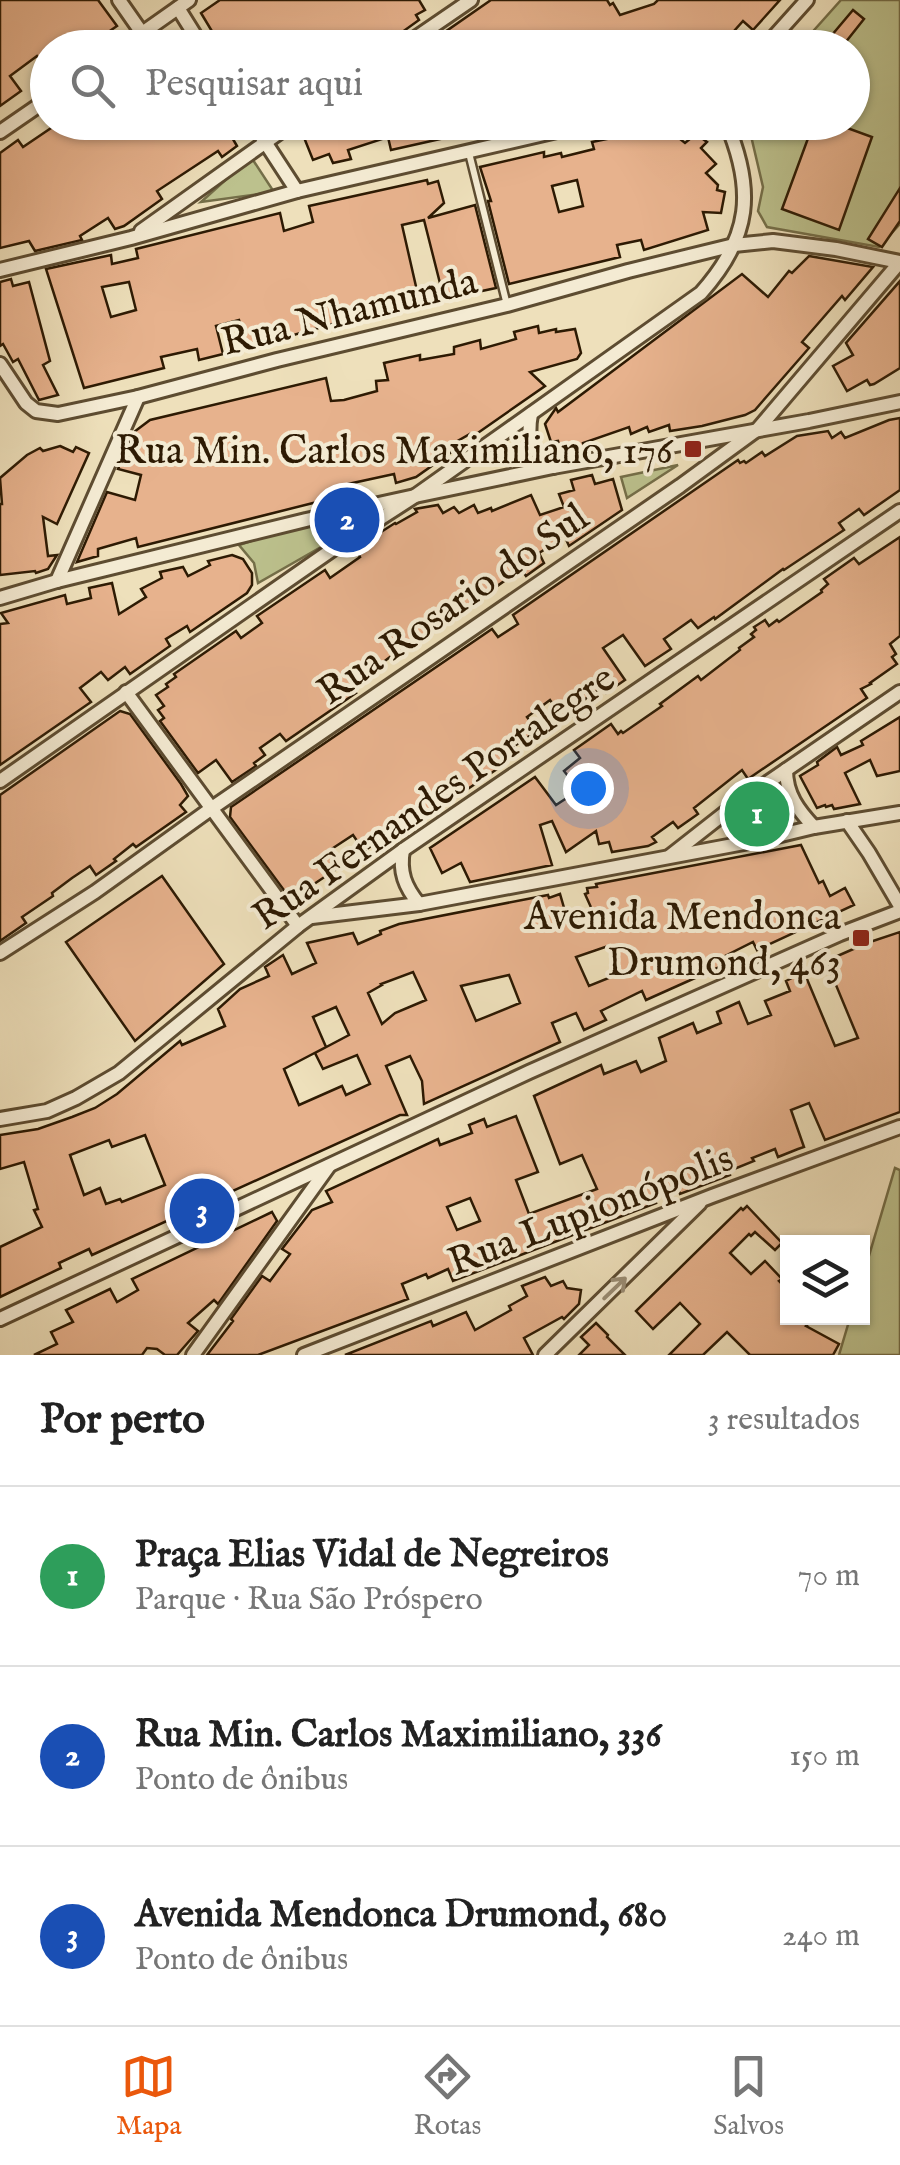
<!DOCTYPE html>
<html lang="pt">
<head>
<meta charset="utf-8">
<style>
	body { margin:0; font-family:"IM FELL English",serif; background:#f2f2f2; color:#222 }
	.controls { position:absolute; right:30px; bottom:30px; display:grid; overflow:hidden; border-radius:0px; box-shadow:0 2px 8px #0004 }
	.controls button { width:90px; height:90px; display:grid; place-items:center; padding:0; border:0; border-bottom:2px solid #e0e0e0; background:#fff; color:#222; font:50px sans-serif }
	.you { position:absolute; left:588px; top:788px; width:35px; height:35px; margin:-25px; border:8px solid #fff; border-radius:50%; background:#1a73e8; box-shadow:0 0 0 15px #1a73e833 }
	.badge { display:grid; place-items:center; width:65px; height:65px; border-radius:50%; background:#ea580c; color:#fff; font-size:32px; font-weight:700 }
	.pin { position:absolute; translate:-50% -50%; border:5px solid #fff; box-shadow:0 2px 10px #0006 }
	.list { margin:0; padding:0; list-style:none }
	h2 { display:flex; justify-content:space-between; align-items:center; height:130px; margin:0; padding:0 40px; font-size:42px }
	h2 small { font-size:32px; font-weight:400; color:#767676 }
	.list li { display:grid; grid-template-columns:65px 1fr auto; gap:30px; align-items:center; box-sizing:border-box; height:180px; padding:0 40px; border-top:2px solid #e0e0e0 }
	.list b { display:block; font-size:38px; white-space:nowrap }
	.list p { margin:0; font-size:32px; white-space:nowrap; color:#767676 }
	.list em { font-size:32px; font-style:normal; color:#767676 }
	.icon { flex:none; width:55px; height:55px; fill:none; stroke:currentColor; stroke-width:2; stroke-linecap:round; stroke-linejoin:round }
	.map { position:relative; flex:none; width:900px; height:1355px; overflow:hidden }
	.search { position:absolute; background:#fff; box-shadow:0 2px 8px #0004; left:30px; right:30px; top:30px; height:110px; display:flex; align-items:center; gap:25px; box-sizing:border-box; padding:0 35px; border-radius:55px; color:#767676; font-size:38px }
	.sheet { height:670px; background:#fff }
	nav { display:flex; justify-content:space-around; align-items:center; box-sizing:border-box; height:140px; border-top:2px solid #e0e0e0; background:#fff; font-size:28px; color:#767676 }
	nav a { display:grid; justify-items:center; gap:5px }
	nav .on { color:#ea580c }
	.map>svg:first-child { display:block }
	.green { fill:#bcc18d; stroke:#746e48; stroke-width:2.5 }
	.building { fill:#e7b28d; stroke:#2d1a03; stroke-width:2.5; fill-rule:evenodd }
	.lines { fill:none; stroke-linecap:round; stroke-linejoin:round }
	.lane-casing { stroke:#5d4c31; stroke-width:11 }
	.street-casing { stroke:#5d4c31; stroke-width:18 }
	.lane { stroke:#f4ebd3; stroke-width:6 }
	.street { stroke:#f4ebd3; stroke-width:12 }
	.oneway { stroke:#9a8d75 }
	.poi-dot { fill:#8f2418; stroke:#f4ebd3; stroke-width:4 }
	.labels { text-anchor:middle; stroke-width:8; stroke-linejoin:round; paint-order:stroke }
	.street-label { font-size:40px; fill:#2d1a03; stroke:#f4ebd3 }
	.poi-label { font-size:40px; fill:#2d1a03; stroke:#f4ebd3; text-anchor:end }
</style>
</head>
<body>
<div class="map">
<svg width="900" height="1355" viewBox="0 0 900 1355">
	<rect width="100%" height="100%" fill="#eee0bb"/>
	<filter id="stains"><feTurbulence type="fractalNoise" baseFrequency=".002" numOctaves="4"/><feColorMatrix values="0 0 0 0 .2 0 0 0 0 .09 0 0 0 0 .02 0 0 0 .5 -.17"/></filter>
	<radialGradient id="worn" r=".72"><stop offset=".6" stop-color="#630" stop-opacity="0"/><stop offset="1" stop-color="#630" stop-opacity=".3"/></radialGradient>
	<g class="green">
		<path d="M841 0H900V224L879 247 767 227 758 211 763 187 748 123 852 122V48L799 47Z"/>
		<path d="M251 157 274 192 201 202Z"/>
		<path d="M678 465 627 498 621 477Z"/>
		<path d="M316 520 328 543 258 583 254 563 239 545Z"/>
		<path d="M895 1168 900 1170V1355H839L850 1318H862L863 1276Z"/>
	</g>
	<g class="building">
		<path d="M0 0H98L117 26 85 48H48V71L37 56 10 76 21 91 0 106Z"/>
		<path d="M220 0H419L425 10 416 15 419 20 380 48H364L359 40 347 48H222L201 13Z"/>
		<path d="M491 0H607L610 5 613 3 620 15 654 4 658 0H780L753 30 743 21 727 39 736 48H454L445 32Z"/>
		<path d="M853 10 864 19 841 48H821Z"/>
		<path d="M60 122H223L237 146 222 157 218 151 157 191 162 199 124 226 115 229 108 218 80 236 82 240 35 251 29 241 0 248V153L18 140 23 147Z"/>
		<path d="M322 122H455L458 135 391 150 388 137 348 150 351 159 333 163 329 154 313 160 303 135 324 127Z"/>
		<path d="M814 122H831L872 137 839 230 782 209Z"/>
		<path d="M651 130 652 133 670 131 685 143 696 134 707 142 701 148 716 164 706 173 718 185 717 190 725 192 721 213 703 212 708 230 644 250 641 240 617 245 620 257 509 284 488 201H491L480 167 544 152V157L561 153 562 157 594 149 592 142ZM577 180 583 206 559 212 552 186Z"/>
		<path d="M427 180 428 184 438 181 444 203 428 218 475 205 496 288 444 299 424 220 402 225 420 304 347 320 247 348 239 320 216 326 223 354 199 360 197 349 161 357 164 368 84 388 46 269 111 255 112 264 138 258 136 249 280 213 284 231 313 222 309 206ZM129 282 136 310 111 317 102 287Z"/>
		<path d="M900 188V221L882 247 868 239Z"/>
		<path d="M809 256 873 267 845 300 842 296 802 342 809 348 755 410 745 415 702 426 670 431 669 425 649 432 647 427 631 434 629 427 583 443 584 447 571 450 560 449 558 441 551 442 545 424 556 408 558 412 742 274 768 297 789 271 792 273Z"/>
		<path d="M11 279 13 286 29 282 50 361 43 365 58 395 39 400 18 359 13 362 3 344 0 346V282Z"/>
		<path d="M900 281V368L874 384 870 385 867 380 847 391 833 366 853 355 846 343Z"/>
		<path d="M538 326 539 333 556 329V332L575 329 581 353 577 359 530 372 545 386 472 437 470 434 447 447 450 453 416 477 396 483 394 474 339 486 341 491 324 495 325 500 138 547 136 538 98 549V556L77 562 107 492 135 500 141 475 118 469 134 432 150 420 326 378 331 401 344 400 377 391 376 381 388 380 384 363 420 355V360L454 354V347L480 340 481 349 516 339 514 332Z"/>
		<path d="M900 418V490L864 515 859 509 839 523 844 530 784 570 783 569 715 619 714 617 698 628 691 620 664 639 671 649 645 666 623 635 603 648 625 680 606 693 601 688 581 702 585 707 565 721 550 700 527 717 537 731 501 755 506 763 406 831 402 825 364 851 353 835 330 850 341 866 302 892 300 889 289 897 230 817 231 807 234 805 492 629 498 637 518 624 513 615 738 460 740 463 744 461 746 463 762 452 765 456 797 436 828 431 832 438 841 432 845 438 889 420Z"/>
		<path d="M60 446 73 452 76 447 89 453 57 524 43 517 48 556 57 555 48 569 36 573 35 571 0 575V504H2L0 478 27 455 40 448 43 451Z"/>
		<path d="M592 475 595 484 613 479 622 510 569 546 565 537 539 553 544 563 526 576 521 569 461 612 401 653 399 650 351 687 356 693 286 741 280 734 260 748 265 755 254 763 256 766 232 782 216 760 198 773 160 721 164 718 158 710 164 706 156 695 168 687 166 684 176 677 174 674 236 631 241 638 262 623 257 616 325 570 330 578 360 557 359 555 368 548 364 543 395 523 396 524 417 512 415 509 438 505 443 513 454 507 459 513 474 505 478 513 491 508 492 511 531 495 540 515 564 507 559 494 574 490 571 480Z"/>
		<path d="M900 537V636L890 644 896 654 892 657 897 664 870 683 871 684 861 689 867 698 748 779 742 770 694 808 698 814 678 828 673 822 652 837 656 842 648 846 612 852 609 842 599 844 596 831 566 852 552 821 540 825 552 865 470 882 461 863 442 873 430 848 535 777 556 805 579 790 564 771 580 758 574 750 611 724 618 734 621 731 623 733 662 706 660 704 698 676 701 680 740 650 739 648 754 637 751 634 756 630 754 627 765 620 769 626 777 620 779 622 822 592 821 590 828 584 824 579 854 558 859 564Z"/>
		<path d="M232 555 243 559 252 573V585L247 593 190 632 187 626 166 639 170 646 130 674 125 667 108 680 101 672 80 688 91 702 0 765V624L8 623 1 613 65 595 67 604 91 598 89 588 112 583 119 614 146 597 141 589 162 578 160 572 183 567 188 576 210 565 208 561Z"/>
		<path d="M120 711 130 714 181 784 188 796 180 805 186 812 136 847 133 844 114 859 116 861 96 875 90 866 72 878 52 893 53 896 22 917 26 923 0 941V795Z"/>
		<path d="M900 717V771L877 776 870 760 845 773 860 804 834 809 832 805 826 807 825 805 817 808 800 776 818 765 817 762 837 747 841 755 863 745 861 741Z"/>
		<path d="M801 845 819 883 823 881 830 896 845 888 854 905 757 950 753 942 721 958 724 965 646 1000 642 991 601 1011 606 1020 584 1030 576 1013 552 1023 560 1042 424 1104 422 1081 410 1056 386 1066 407 1115H400L92 1255 89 1249 59 1263 61 1268 0 1297V1247L42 1227 34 1210 38 1209 24 1162 0 1169V1135L38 1129 72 1117 95 1108 117 1094 180 1041 182 1045 225 1026 218 1009 240 989 269 976 265 967 283 955 292 974 316 963 307 943 353 933 358 944 381 934 380 931 399 924 548 895 549 898 560 894 569 925 594 914 585 894 588 893 587 888 597 887 596 884ZM608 946 621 973 589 986 576 957ZM413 972 426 1000 395 1013 382 1024 368 993 382 985 381 984ZM509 975 520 1003 476 1021 461 986ZM336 1007 349 1035 315 1053 323 1069 357 1055 370 1084 346 1095 342 1086 299 1105 284 1069 326 1047 313 1017ZM145 1135 165 1185 122 1202 120 1199 106 1204 100 1188 84 1195 70 1155 109 1140 112 1147Z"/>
		<path d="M162 876 224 964 135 1041 66 942Z"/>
		<path d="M900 932V1112L825 1140 809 1103 791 1110 804 1147 798 1149 778 1157 775 1149 752 1158 754 1161 729 1171 730 1175 680 1194 677 1186 653 1196 656 1203 453 1281 448 1269 428 1278 426 1274 402 1284 408 1299 258 1355H207L233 1321 231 1319 262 1276 270 1281 290 1254 282 1249 312 1210 332 1202 326 1191 438 1139 440 1145 472 1133 469 1125 484 1119 487 1127 516 1116 538 1172 516 1180 529 1214 597 1189 582 1155 560 1164 534 1096 601 1065 604 1074 636 1061 641 1072 666 1061 659 1038 693 1023 697 1033 721 1023 717 1012 739 1002 748 1024 771 1015 765 1001 790 991 786 981 804 972 835 1046 858 1038 826 961 867 943ZM470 1198 480 1221 457 1230 447 1207Z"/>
		<path d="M747 1206 782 1243 775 1250 755 1232 751 1236 749 1234 730 1253 751 1274 765 1261 782 1279 779 1281 788 1290V1318H814L806 1326 839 1344 833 1355H750L727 1332 703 1355H669L700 1324 680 1303 653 1329 636 1311 741 1208 743 1210Z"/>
		<path d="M272 1212 277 1221 218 1304 214 1300 188 1323 198 1331 177 1355H165L157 1349 147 1348 142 1355H34L57 1344 51 1332 73 1322 66 1310 110 1289 117 1302 138 1290 132 1279Z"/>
		<path d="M545 1277 551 1286 563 1281 567 1288 581 1290 579 1304 564 1319 562 1317 524 1338 533 1355H345L431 1321 433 1326 466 1312 475 1330 511 1310 509 1306 527 1296 522 1286Z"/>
		<path d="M596 1323 608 1335 607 1337 625 1355H579L589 1345 581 1337Z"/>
	</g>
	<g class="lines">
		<g class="lane-casing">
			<path id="lane" d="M469 153 507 305"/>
		</g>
		<g class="street-casing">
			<g id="street">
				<path d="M119 0 142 33"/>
				<path d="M178 8 203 48"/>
				<path d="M121 48 189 0"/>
				<path d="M401 48 471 0"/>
				<path d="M764 48 807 0"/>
				<path d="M252 122 297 191"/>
				<path d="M0 132 48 99"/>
				<path d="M141 231 294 122"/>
				<path d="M0 270 131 238 297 191 596 122"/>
				<path d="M0 364 26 403 36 411 58 414 138 397 277 360 507 305 628 271 734 245 773 241 836 249 900 262 758 429 680 486 212 808 95 892 0 953"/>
				<path d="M531 414C526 441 532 451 553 467"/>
				<path d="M57 581 138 397"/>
				<path d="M0 598 57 581 306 520 415 496 553 467 809 421 900 402"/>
				<path d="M126 692 298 926"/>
				<path d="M786 770C786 794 798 810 814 827"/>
				<path d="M0 781 333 549 415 496 701 293C751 237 755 190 726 122"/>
				<path d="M847 821 869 853 900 906"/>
				<path d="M403 850C399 872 405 887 419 904"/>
				<path d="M670 856 735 805 900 692"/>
				<path d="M312 917 419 904 760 840 814 827 900 813"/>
				<path d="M0 1119 47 1111 76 1098 119 1073 298 926 403 850 900 511"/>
				<path d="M0 1319 529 1072 840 934 900 911"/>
				<path d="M193 1355 329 1166"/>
				<path d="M304 1355 712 1196 900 1127"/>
				<path d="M545 1355 700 1203"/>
			</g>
		</g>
		<use href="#lane" class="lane"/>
		<use href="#street" class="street"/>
	</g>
	<defs><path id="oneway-shaft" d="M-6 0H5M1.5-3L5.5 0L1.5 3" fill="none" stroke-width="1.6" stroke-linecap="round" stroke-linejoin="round" transform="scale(2.5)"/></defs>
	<use class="oneway" href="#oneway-shaft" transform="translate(615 1288) rotate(-44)"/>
	<g class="poi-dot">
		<rect x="683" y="439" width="20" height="20" rx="5"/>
		<rect x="851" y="928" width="20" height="20" rx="5"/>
	</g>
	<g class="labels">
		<g class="street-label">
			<text transform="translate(349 310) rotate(-14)" y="14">Rua Nhamunda</text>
			<text transform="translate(452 603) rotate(-35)" y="14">Rua Rosario do Sul</text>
			<text transform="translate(433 796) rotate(-35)" y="14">Rua Fernandes Portalegre</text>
			<text transform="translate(590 1209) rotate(-21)" y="14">Rua Lupionópolis</text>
		</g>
		<g class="poi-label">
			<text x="673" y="463">Rua Min. Carlos Maximiliano, 176</text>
			<text x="841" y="929">Avenida Mendonca<tspan x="841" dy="46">Drumond, 463</tspan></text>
		</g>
	</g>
	<rect width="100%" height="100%" filter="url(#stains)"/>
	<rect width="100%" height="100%" fill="url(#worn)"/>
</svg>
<div class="controls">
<button><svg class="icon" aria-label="layers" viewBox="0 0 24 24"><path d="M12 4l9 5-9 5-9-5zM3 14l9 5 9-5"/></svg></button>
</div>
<div class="you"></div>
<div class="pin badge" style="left:757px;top:814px;background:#2e9e5b">1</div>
<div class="pin badge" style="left:347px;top:520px;background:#1a4fb4">2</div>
<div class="pin badge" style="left:202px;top:1211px;background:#1a4fb4">3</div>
<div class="search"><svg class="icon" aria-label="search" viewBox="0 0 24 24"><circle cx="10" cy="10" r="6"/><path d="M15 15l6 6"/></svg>Pesquisar aqui</div>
</div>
<section class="sheet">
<h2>Por perto<small>3 resultados</small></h2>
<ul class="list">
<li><span class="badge" style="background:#2e9e5b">1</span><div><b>Praça Elias Vidal de Negreiros</b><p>Parque · Rua São Próspero</p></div><em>70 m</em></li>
<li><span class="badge" style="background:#1a4fb4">2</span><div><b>Rua Min. Carlos Maximiliano, 336</b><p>Ponto de ônibus</p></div><em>150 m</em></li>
<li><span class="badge" style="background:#1a4fb4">3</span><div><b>Avenida Mendonca Drumond, 680</b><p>Ponto de ônibus</p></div><em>240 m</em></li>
</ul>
</section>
<nav>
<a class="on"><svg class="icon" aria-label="map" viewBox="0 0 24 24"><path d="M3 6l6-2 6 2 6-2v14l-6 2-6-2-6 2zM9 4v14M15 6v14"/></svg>Mapa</a>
<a><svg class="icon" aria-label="directions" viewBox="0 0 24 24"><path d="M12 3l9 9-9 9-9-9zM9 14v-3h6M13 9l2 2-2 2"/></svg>Rotas</a>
<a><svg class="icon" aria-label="saved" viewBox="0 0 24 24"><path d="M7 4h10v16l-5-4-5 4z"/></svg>Salvos</a>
</nav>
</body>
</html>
